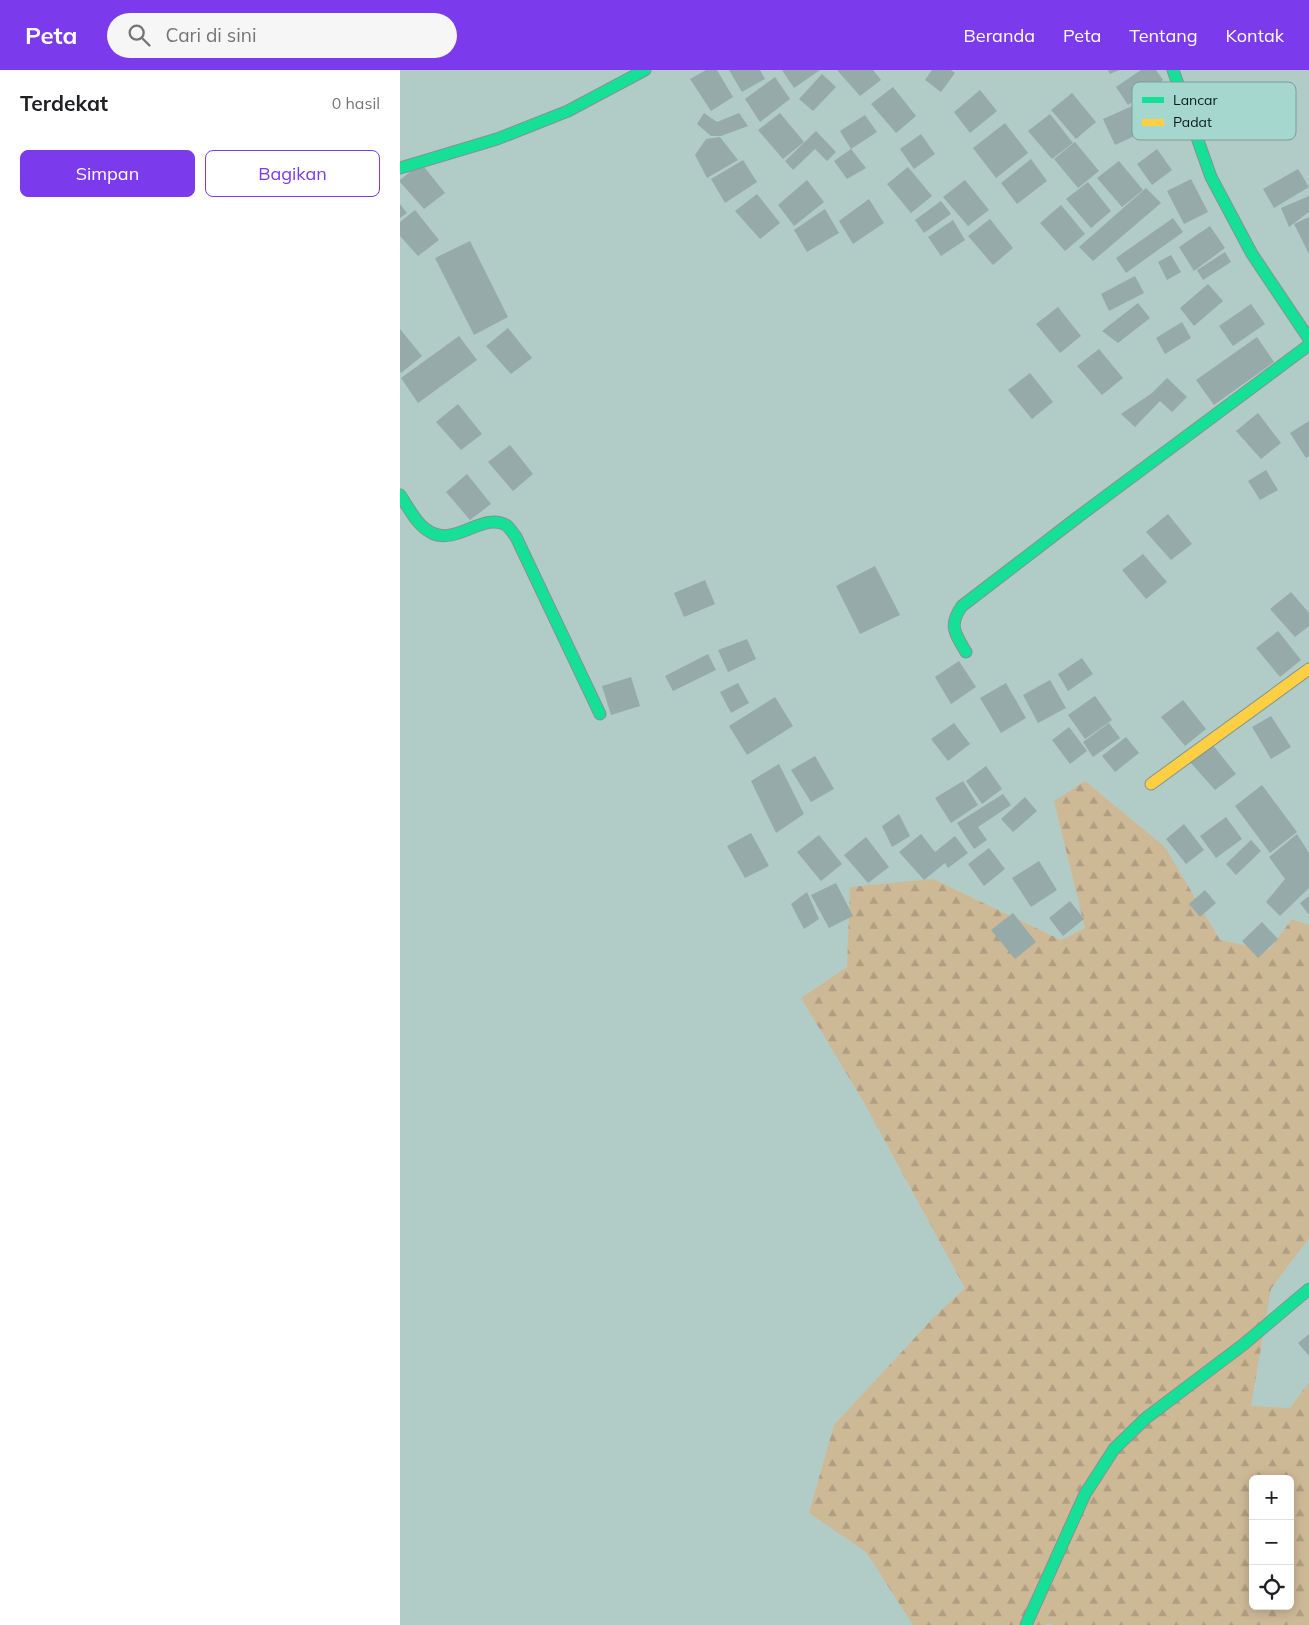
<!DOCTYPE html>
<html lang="id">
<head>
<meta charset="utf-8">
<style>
	body { margin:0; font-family:Mulish,sans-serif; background:#f6f6f6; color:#202124 }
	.controls { position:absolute; right:15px; bottom:15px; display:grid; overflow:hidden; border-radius:8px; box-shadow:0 2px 12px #0003 }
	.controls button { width:45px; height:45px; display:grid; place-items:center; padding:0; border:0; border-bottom:1px solid #e0e0e0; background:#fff; color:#202124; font:25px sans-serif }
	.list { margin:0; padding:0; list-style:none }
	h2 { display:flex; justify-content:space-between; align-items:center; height:65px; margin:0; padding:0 20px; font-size:21px }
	h2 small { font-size:16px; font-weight:400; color:#757577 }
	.actions { display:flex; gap:10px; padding:15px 20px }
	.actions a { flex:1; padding:11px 0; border:1px solid #7c3aed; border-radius:8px; text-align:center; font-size:18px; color:#7c3aed }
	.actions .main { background:#7c3aed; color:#fff }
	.icon { flex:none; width:28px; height:28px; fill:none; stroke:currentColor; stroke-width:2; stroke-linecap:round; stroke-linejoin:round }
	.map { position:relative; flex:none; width:909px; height:1555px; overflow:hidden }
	header { display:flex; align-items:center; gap:30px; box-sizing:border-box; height:70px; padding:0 25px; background:#7c3aed; color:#fff }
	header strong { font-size:24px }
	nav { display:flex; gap:28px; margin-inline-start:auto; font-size:18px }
	.search { width:350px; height:45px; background:#f6f6f6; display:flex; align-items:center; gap:12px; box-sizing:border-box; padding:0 18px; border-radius:28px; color:#757577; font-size:19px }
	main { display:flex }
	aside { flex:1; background:#fff }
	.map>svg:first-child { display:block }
	.forest { fill:url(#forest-firs); fill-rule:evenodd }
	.building { fill:#95aaa9 }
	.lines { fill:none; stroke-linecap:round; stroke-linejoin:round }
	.fast-casing { stroke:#809591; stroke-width:13 }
	.slow-casing { stroke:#809591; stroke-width:13 }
	.fast { stroke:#16e098; stroke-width:11 }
	.slow { stroke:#ffcf43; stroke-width:11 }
	.key { fill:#a6d7cf; stroke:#779f98; stroke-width:1 }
	.key-label { font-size:14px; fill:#081c19 }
</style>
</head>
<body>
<header>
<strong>Peta</strong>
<div class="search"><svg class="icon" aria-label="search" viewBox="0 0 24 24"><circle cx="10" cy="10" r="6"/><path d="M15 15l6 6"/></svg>Cari di sini</div>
<nav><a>Beranda</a><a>Peta</a><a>Tentang</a><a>Kontak</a></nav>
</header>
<main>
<aside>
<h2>Terdekat<small>0 hasil</small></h2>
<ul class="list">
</ul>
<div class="actions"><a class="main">Simpan</a><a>Bagikan</a></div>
</aside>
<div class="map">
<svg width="909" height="1555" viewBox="0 0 909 1555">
	<defs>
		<pattern id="forest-firs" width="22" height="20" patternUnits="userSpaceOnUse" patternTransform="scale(1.25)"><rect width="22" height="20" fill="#ceb997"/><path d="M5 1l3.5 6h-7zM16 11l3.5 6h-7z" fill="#af9e82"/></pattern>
	</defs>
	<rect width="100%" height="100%" fill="#b1ccc7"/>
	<path class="forest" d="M685 711 765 777 820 870 869 880 892 849 909 855V1168L871 1219 851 1336 890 1338 909 1312V1555H652L649 1553 646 1555H513L466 1482 409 1443 434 1355 536 1245 565 1218 462 1029 401 928 447 897 450 817 533 809 661 870 685 858 654 731ZM853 1409H890V1536H853Z"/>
	<g class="building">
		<path d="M306 0H317L333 27 311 41 290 9Z"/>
		<path d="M329 0H360L365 9 342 22Z"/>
		<path d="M382 0H420L394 18Z"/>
		<path d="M437 0H473L481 10 460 26Z"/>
		<path d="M532 0H551L555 3 541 22 525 10Z"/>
		<path d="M708 0H719L710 4Z"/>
		<path d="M741 0H756L763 10 728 35 716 17Z"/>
		<path d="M422 4 436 17 413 41 399 29Z"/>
		<path d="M375 7 390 29 360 52 345 29Z"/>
		<path d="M493 17 516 46 496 63 471 34Z"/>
		<path d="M580 20 597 41 570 63 554 42Z"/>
		<path d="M672 23 696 52 676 69 651 40Z"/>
		<path d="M739 33 750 59 715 75 703 49Z"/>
		<path d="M304 43 317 52 339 43 348 56 321 66H311L297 54Z"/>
		<path d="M380 43 404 72 383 89 358 60Z"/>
		<path d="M650 44 673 73 652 89 628 61Z"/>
		<path d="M465 45 477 62 451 79 440 61Z"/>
		<path d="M605 53 628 83 596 108 573 78Z"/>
		<path d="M416 61 436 82 427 91 415 79 393 100 385 91Z"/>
		<path d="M521 64 535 84 514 99 500 79Z"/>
		<path d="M320 67 338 90 307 108 295 85 306 69Z"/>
		<path d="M675 72 699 101 678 118 654 89Z"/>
		<path d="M451 79 466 98 447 109 434 91Z"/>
		<path d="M757 79 772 100 752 115 737 94Z"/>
		<path d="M631 89 647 111 617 134 601 113Z"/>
		<path d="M343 90 357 112 325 133 311 109Z"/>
		<path d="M719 91 743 120 722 137 697 108Z"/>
		<path d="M21 93 45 123 24 139 0 112V110Z"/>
		<path d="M508 97 532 126 511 143 487 114Z"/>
		<path d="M898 99 909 117 874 138 863 119Z"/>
		<path d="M791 109 808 142 784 154 767 121Z"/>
		<path d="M407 110 424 132 394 156 378 135Z"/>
		<path d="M565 110 589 140 568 156 543 127Z"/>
		<path d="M688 112 711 141 691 158 666 129Z"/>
		<path d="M746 118 761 133 693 191 679 177Z"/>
		<path d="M357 124 380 153 360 169 335 141Z"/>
		<path d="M909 126V142L889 157 881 138Z"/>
		<path d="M469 129 484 153 453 174 439 151Z"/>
		<path d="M541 131 551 144 524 163 515 150Z"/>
		<path d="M0 134 7 143 0 148Z"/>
		<path d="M661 135 685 164 665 181 640 153Z"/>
		<path d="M425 139 439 163 407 182 394 160Z"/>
		<path d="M15 140 39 170 18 186 0 166V152Z"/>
		<path d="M909 147V184L894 154Z"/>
		<path d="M773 148 783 162 726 203 716 188Z"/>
		<path d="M590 149 613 178 593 195 568 166Z"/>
		<path d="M553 150 565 170 541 186 528 167Z"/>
		<path d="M810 156 825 178 794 201 779 177Z"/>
		<path d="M70 171 108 247 74 265 35 188Z"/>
		<path d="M825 182 831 192 803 210 797 200Z"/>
		<path d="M771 185 781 202 767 210 758 192Z"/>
		<path d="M735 206 744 223 709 241 701 224Z"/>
		<path d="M808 214 823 231 794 256 780 238Z"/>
		<path d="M738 233 750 248 718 273 702 261Z"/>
		<path d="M851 234 865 254 833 276 819 256Z"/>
		<path d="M658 237 681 266 660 283 636 254Z"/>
		<path d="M782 252 791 268 765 284 756 268Z"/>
		<path d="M108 258 132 288 111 304 86 276Z"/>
		<path d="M0 259 22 286 1 303 0 301Z"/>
		<path d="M59 266 77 290 18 333 1 308Z"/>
		<path d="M857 267 874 292 814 335 796 310Z"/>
		<path d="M699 279 723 308 702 325 677 296Z"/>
		<path d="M630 303 653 332 632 349 608 320Z"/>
		<path d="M767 308 787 327 772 342 760 331 735 357 721 344 752 323Z"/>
		<path d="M58 334 82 364 61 380 36 352Z"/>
		<path d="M858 343 881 373 861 389 836 361Z"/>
		<path d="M909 351V386L906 388 890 363Z"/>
		<path d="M110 375 133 404 113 421 88 392Z"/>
		<path d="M866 400 878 420 860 430 848 411Z"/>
		<path d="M67 404 91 434 70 450 46 422Z"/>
		<path d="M768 444 792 474 771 490 746 462Z"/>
		<path d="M743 484 767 512 746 529 722 500Z"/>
		<path d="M475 496 500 545 460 564 436 516Z"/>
		<path d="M305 510 315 534 284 547 274 523Z"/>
		<path d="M891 522 909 543V556L895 567 870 539Z"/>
		<path d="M878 561 901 590 880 607 856 578Z"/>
		<path d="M347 569 356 589 328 602 318 580Z"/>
		<path d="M308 584 316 600 273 621 265 606Z"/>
		<path d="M682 588 693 604 668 621 658 604Z"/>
		<path d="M559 591 576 617 551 634 535 607Z"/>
		<path d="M231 607 240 636 211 645 202 616Z"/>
		<path d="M650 610 666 638 638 653 623 625Z"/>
		<path d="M338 613 349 633 331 643 320 622Z"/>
		<path d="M606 613 626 648 601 663 580 628Z"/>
		<path d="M695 626 712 650 685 669 668 645Z"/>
		<path d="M375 627 393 656 347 685 329 656Z"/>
		<path d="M783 630 806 659 785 676 761 647Z"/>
		<path d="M871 646 891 677 871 689 852 657Z"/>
		<path d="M554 653 570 674 548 691 531 669Z"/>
		<path d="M709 653 720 668 693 687 683 672Z"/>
		<path d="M669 657 687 681 670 694 652 670Z"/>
		<path d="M726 667 739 683 715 702 702 686Z"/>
		<path d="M812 674 836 704 815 720 790 692Z"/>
		<path d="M415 686 434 719 411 732 391 700Z"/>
		<path d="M379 694 404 744 376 763 351 711Z"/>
		<path d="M586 696 602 719 582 734 566 711Z"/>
		<path d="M563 711 578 735 551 753 535 728Z"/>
		<path d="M862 715 897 762 870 783 835 736Z"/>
		<path d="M603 724 611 735 578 757 587 770 574 779 557 753Z"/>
		<path d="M625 727 637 741 613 762 601 749Z"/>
		<path d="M499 744 510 766 492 777 482 756Z"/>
		<path d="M826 747 842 769 816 788 800 766Z"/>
		<path d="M784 754 804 780 786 794 766 769Z"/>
		<path d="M351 763 369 796 345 808 327 776Z"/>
		<path d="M521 764 535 782 555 766 568 783 548 798 545 793 524 810 499 782Z"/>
		<path d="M897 764 909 783V818L880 846 866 832 885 809 869 787Z"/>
		<path d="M419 765 442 794 421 811 397 782Z"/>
		<path d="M466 767 489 797 468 813 444 785Z"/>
		<path d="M851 770 861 781 836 805 826 794Z"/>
		<path d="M589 778 605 799 584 816 568 794Z"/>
		<path d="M639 791 657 820 631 837 612 808Z"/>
		<path d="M436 813 453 846 429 858 411 825Z"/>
		<path d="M805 820 816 833 800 847 789 834Z"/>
		<path d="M407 822 419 849 404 859 391 834Z"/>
		<path d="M909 826V845L900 833Z"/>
		<path d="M670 831 684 849 663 866 649 848Z"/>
		<path d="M613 843 636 872 615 889 591 860Z"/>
		<path d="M862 852 878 869 858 888 842 871Z"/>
		<path d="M909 1264V1286L898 1273Z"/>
	</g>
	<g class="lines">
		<g class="fast-casing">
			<g id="fast">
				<path d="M773 0 811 107 852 184 909 269"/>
				<path d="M0 98 97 69 168 41 245 0"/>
				<path d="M0 425C9 438 17 456 32 463 57 475 84 442 106 455 110 458 113 463 116 467L200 644"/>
				<path d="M566 582C555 564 548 555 562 536L678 447 909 275"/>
				<path d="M626 1555 685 1424 714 1379 746 1348 844 1274 909 1219"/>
			</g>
		</g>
		<g class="slow-casing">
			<path id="slow" d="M751 714 909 599"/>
		</g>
		<use href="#fast" class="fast"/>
		<use href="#slow" class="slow"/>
	</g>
	<rect x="732" y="12" width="164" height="58" rx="8" class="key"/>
	<rect x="742" y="27" width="22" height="6" fill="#16e098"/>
	<rect x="742" y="49" width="22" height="7" fill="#ffcf43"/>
	<g class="key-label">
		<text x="773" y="35">Lancar</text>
		<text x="773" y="57">Padat</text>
	</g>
</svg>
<div class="controls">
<button>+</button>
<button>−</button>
<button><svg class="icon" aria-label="locate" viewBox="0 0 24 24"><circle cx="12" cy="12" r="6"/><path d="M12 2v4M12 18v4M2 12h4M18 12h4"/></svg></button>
</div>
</div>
</main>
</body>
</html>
